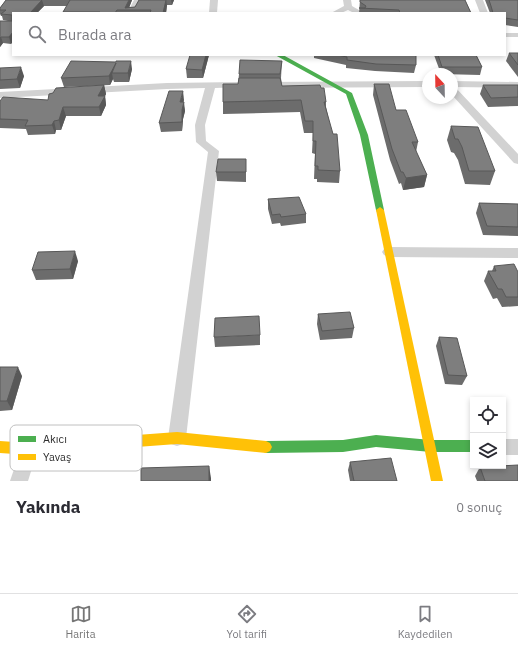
<!DOCTYPE html>
<html lang="tr">
<head>
<meta charset="utf-8">
<style>
	body { margin:0; font-family:"IBM Plex Sans",sans-serif; background:#f2f2f3; color:#2b2b33 }
	.controls { position:absolute; right:12px; bottom:12px; display:grid; overflow:hidden; border-radius:0px; box-shadow:0 2px 6px #0003 }
	.controls button { width:36px; height:36px; display:grid; place-items:center; padding:0; border:0; border-bottom:1px solid #e1e1e2; background:#fff; color:#2b2b33; font:20px sans-serif }
	.compass { position:absolute; left:422px; top:68px; width:36px; height:36px; border-radius:50%; background:#fff; box-shadow:0 2px 6px #0003; rotate:338deg }
	.list { margin:0; padding:0; list-style:none }
	h2 { display:flex; justify-content:space-between; align-items:center; height:52px; margin:0; padding:0 16px; font-size:17px }
	h2 small { font-size:13px; font-weight:400; color:#7c7c81 }
	.icon { flex:none; width:22px; height:22px; fill:none; stroke:currentColor; stroke-width:2; stroke-linecap:round; stroke-linejoin:round }
	.map { position:relative; flex:none; width:518px; height:481px; overflow:hidden }
	.search { position:absolute; background:#fff; box-shadow:0 2px 6px #0003; left:12px; right:12px; top:12px; height:44px; display:flex; align-items:center; gap:10px; box-sizing:border-box; padding:0 14px; border-radius:0px; color:#7c7c81; font-size:15px }
	.sheet { height:112px; background:#fff }
	nav { display:flex; justify-content:space-around; align-items:center; box-sizing:border-box; height:56px; border-top:1px solid #e1e1e2; background:#fff; font-size:11px; color:#7c7c81 }
	nav a { display:grid; justify-items:center; gap:2px }
	nav .on { color:#767676 }
	.map>svg:first-child { display:block }
	.lines { fill:none; stroke-linecap:round; stroke-linejoin:round }
	.street { fill:#d2d2d2; fill-rule:evenodd }
	.fast { fill:#4caf50; fill-rule:evenodd }
	.slow { fill:#ffc107; fill-rule:evenodd }
	.wall { fill:#6c6c6c }
	.shaded-wall { fill:#585858 }
	.building { fill:#7e7e7e; stroke:#585858 }
	.key { fill:#fff; stroke:#c0c0c0; stroke-width:1 }
	.key-label { font-size:11px; fill:#2d2d2d }
</style>
</head>
<body>
<div class="map">
<svg width="518" height="481" viewBox="0 0 518 481">
	<rect width="100%" height="100%" fill="#fff"/>
	<g class="lines">
		<g class="street">
			<path d="M134 0H142L135 13H127Z"/>
			<path d="M210 0H218L217 13H209Z"/>
			<path d="M343 0H351L352 6 364 13H354L348 10 341 13H331L344 6Z"/>
			<path d="M475 0H483L488 13H480Z"/>
			<rect x="505" y="33" width="13" height="4"/>
			<path d="M428 81V87L264 88 259 85 264 82Z"/>
			<path d="M452 81 518 82V88L455 87 518 154V164L514 163 452 95Z"/>
			<path d="M240 82 243 83 245 85 243 87 215 88 205 125 206 141 219 151 186 438 183 444 177 446 171 444 168 438 208 152 196 142 195 125 205 88 167 89 0 98V92L167 83Z"/>
			<path d="M389 247 518 248V258L389 257 384 255 382 252 384 249Z"/>
			<rect x="503" y="439" width="15" height="16"/>
			<path d="M29 440 35 443 38 449 28 481H10L23 443Z"/>
		</g>
		<g class="fast">
			<path d="M275 55H283L352 93 368 135 384 210 383 212H377L376 210 360 135 346 94Z"/>
			<path d="M376 435 431 440H473V452H431L376 447 343 452 266 453 262 451 260 447 262 443 266 441 343 440Z"/>
		</g>
		<g class="slow">
			<path d="M380 207 384 210 443 481H431L376 210Z"/>
			<path d="M177 432 266 441 270 443 272 447 270 451 266 453 177 444 29 455 0 453V441L29 443Z"/>
		</g>
	</g>
	<g class="wall">
		<path d="M6 0H132L129 8 135 7 139 0H174L172 5H167L166 13H63V12L67 6H44L37 13H13V41L11 44 3 43 0 47V21H8L3 20 2 16H1L0 14V8Z"/>
		<path d="M360 0H465L471 13H359Z"/>
		<path d="M485 0H518V27L505 25V13H490Z"/>
		<path d="M509 53H518V77L506 61Z"/>
		<path d="M209 55 203 78H187L186 69Z"/>
		<path d="M314 55H416V65L414 73 375 71 346 68V65L314 58Z"/>
		<path d="M434 55H476L482 67 480 75 441 74Z"/>
		<path d="M282 61 281 78 282 86 321 88 326 102V107L340 171 339 183 317 182V179H314L315 154 312 153 313 133H304L300 112 223 114V102L238 84 239 74Z"/>
		<path d="M0 68 24 76 20 88 0 89Z"/>
		<path d="M132 69 129 82H114L113 79 110 85 64 87 61 78Z"/>
		<path d="M374 84 396 110 418 142 416 152 427 175 424 187 403 190 401 183 399 184 390 160 373 95Z"/>
		<path d="M104 85 106 94 105 96 106 105 101 116H66L61 130H56L55 134 28 135 26 129 0 128V101L48 100 53 93Z"/>
		<path d="M483 85H518V106L488 107 480 94Z"/>
		<path d="M184 100 183 102 185 111 183 119 182 131 161 132 159 123Z"/>
		<path d="M451 126 495 171 490 185 465 184 458 160 454 153 451 152 447 140Z"/>
		<path d="M246 159V182L217 181 216 172Z"/>
		<path d="M268 199 306 214V223L281 226 280 223 272 224 268 209Z"/>
		<path d="M479 203 518 204V236L483 235 476 213Z"/>
		<path d="M78 261 73 279 36 280 32 270Z"/>
		<path d="M494 266 518 272V306L502 307 497 298 493 299 484 281 488 271H492Z"/>
		<path d="M318 314 354 328 352 338 320 340 317 324Z"/>
		<path d="M260 335V345L215 347 214 337Z"/>
		<path d="M439 337 467 376 462 385 445 384 436 346Z"/>
		<path d="M0 367 22 376 12 410 0 411Z"/>
		<path d="M350 462 397 481H350L348 470Z"/>
		<path d="M480 467 518 481H477L475 476Z"/>
	</g>
	<g class="shaded-wall">
		<path d="M42 0 44 6 37 13H30Z"/>
		<path d="M129 0H132L128 10 125 8Z"/>
		<path d="M166 0 167 5 166 13H163Z"/>
		<path d="M171 0H174L172 5Z"/>
		<path d="M13 32V41L11 44 9 37Z"/>
		<path d="M1 37 3 43 0 47V38Z"/>
		<path d="M206 55H209L203 78 202 70Z"/>
		<path d="M131 61 132 69 129 82 128 73Z"/>
		<path d="M116 63 112 73 113 79 110 85 109 76Z"/>
		<path d="M21 67 24 76 20 88 17 79Z"/>
		<path d="M104 85 106 94 105 96 106 105 101 116 99 107 98 96Z"/>
		<path d="M183 91 184 100 181 111 180 102Z"/>
		<path d="M184 102 185 111 183 119 182 131V110Z"/>
		<path d="M63 107 66 116 61 130 59 120Z"/>
		<path d="M54 121 56 130 55 134 52 125Z"/>
		<path d="M427 175 424 187 403 190 406 178Z"/>
		<path d="M75 251 78 261 73 279 70 269Z"/>
		<path d="M18 367 22 376 12 410 7 401Z"/>
		<path d="M209 466 211 478V481H209Z"/>
	</g>
	<g class="building">
		<path d="M6 0H42L30 13H13V32L9 37H1L0 38V21H12V15L1 14 6 10H0V8Z"/>
		<path d="M70 0H129L125 8 135 7 139 0H166L163 13H150L151 10H117L115 13H100V12H63Z"/>
		<path d="M360 0H465L471 13H400L399 10 359 8H365L366 6 360 2Z"/>
		<path d="M489 0H518V20L505 18V13H493L491 6Z"/>
		<path d="M509 53H518V65Z"/>
		<path d="M190 55H206L202 70 186 69Z"/>
		<path d="M337 55H416V65L376 64 347 60V57Z"/>
		<path d="M438 55H476L482 67H442Z"/>
		<path d="M240 60 282 61 280 74H239Z"/>
		<path d="M71 61 116 62V61H131L128 73H112L116 63 109 76 61 78Z"/>
		<path d="M21 67 17 79 0 80V68Z"/>
		<path d="M239 78H280L282 86 320 85 321 88H324L326 102H324L333 134H337L340 171 318 170V166H315L316 141H313V121H305L301 100 223 102V84H238Z"/>
		<path d="M374 84H389L396 110H406L418 142H412L427 175 406 178 403 172H401L392 149Z"/>
		<path d="M104 85 98 96H105L99 107H63L59 120 54 121 52 125 25 126 28 120 0 119V101L3 97 48 100 49 94 53 93 56 88Z"/>
		<path d="M483 85H518V97L491 98Z"/>
		<path d="M169 91H183L180 102H184L182 110V122L159 123Z"/>
		<path d="M451 126 478 127 495 171H469L462 147 458 139H455Z"/>
		<path d="M218 159H246V172H216Z"/>
		<path d="M299 197 306 214 281 217 280 214 272 215 268 199Z"/>
		<path d="M479 203 518 204V227L487 226Z"/>
		<path d="M75 251 70 269 32 270 38 252Z"/>
		<path d="M514 264 518 272V297H506L502 289H498L488 271H496L494 266Z"/>
		<path d="M350 312 354 328 322 331 318 314Z"/>
		<path d="M259 316 260 335 214 337 215 318Z"/>
		<path d="M439 337 457 338 467 376 448 375Z"/>
		<path d="M0 367H18L7 401H0Z"/>
		<path d="M391 458 397 481H354L350 462Z"/>
		<path d="M518 465V481H485L480 467Z"/>
		<path d="M209 466V481H141V468Z"/>
	</g>
	<rect x="10" y="425" width="132" height="46" rx="6" class="key"/>
	<rect x="18" y="436" width="18" height="6" fill="#4caf50"/>
	<rect x="18" y="454" width="18" height="6" fill="#ffc107"/>
	<g class="key-label">
		<text x="43" y="443">Akıcı</text>
		<text x="43" y="461">Yavaş</text>
	</g>
</svg>
<div class="controls">
<button><svg class="icon" aria-label="locate" viewBox="0 0 24 24"><circle cx="12" cy="12" r="6"/><path d="M12 2v4M12 18v4M2 12h4M18 12h4"/></svg></button>
<button><svg class="icon" aria-label="layers" viewBox="0 0 24 24"><path d="M12 4l9 5-9 5-9-5zM3 14l9 5 9-5"/></svg></button>
</div>
<svg class="compass" viewBox="-18 -18 36 36"><path d="M0-13l5 13h-10z" fill="#e53935"/><path d="M0 13l5-13h-10z" fill="#7c7c81"/></svg>
<div class="search"><svg class="icon" aria-label="search" viewBox="0 0 24 24"><circle cx="10" cy="10" r="6"/><path d="M15 15l6 6"/></svg>Burada ara</div>
</div>
<section class="sheet">
<h2>Yakında<small>0 sonuç</small></h2>
<ul class="list">
</ul>
</section>
<nav>
<a class="on"><svg class="icon" aria-label="map" viewBox="0 0 24 24"><path d="M3 6l6-2 6 2 6-2v14l-6 2-6-2-6 2zM9 4v14M15 6v14"/></svg>Harita</a>
<a><svg class="icon" aria-label="directions" viewBox="0 0 24 24"><path d="M12 3l9 9-9 9-9-9zM9 14v-3h6M13 9l2 2-2 2"/></svg>Yol tarifi</a>
<a><svg class="icon" aria-label="saved" viewBox="0 0 24 24"><path d="M7 4h10v16l-5-4-5 4z"/></svg>Kaydedilen</a>
</nav>
</body>
</html>
